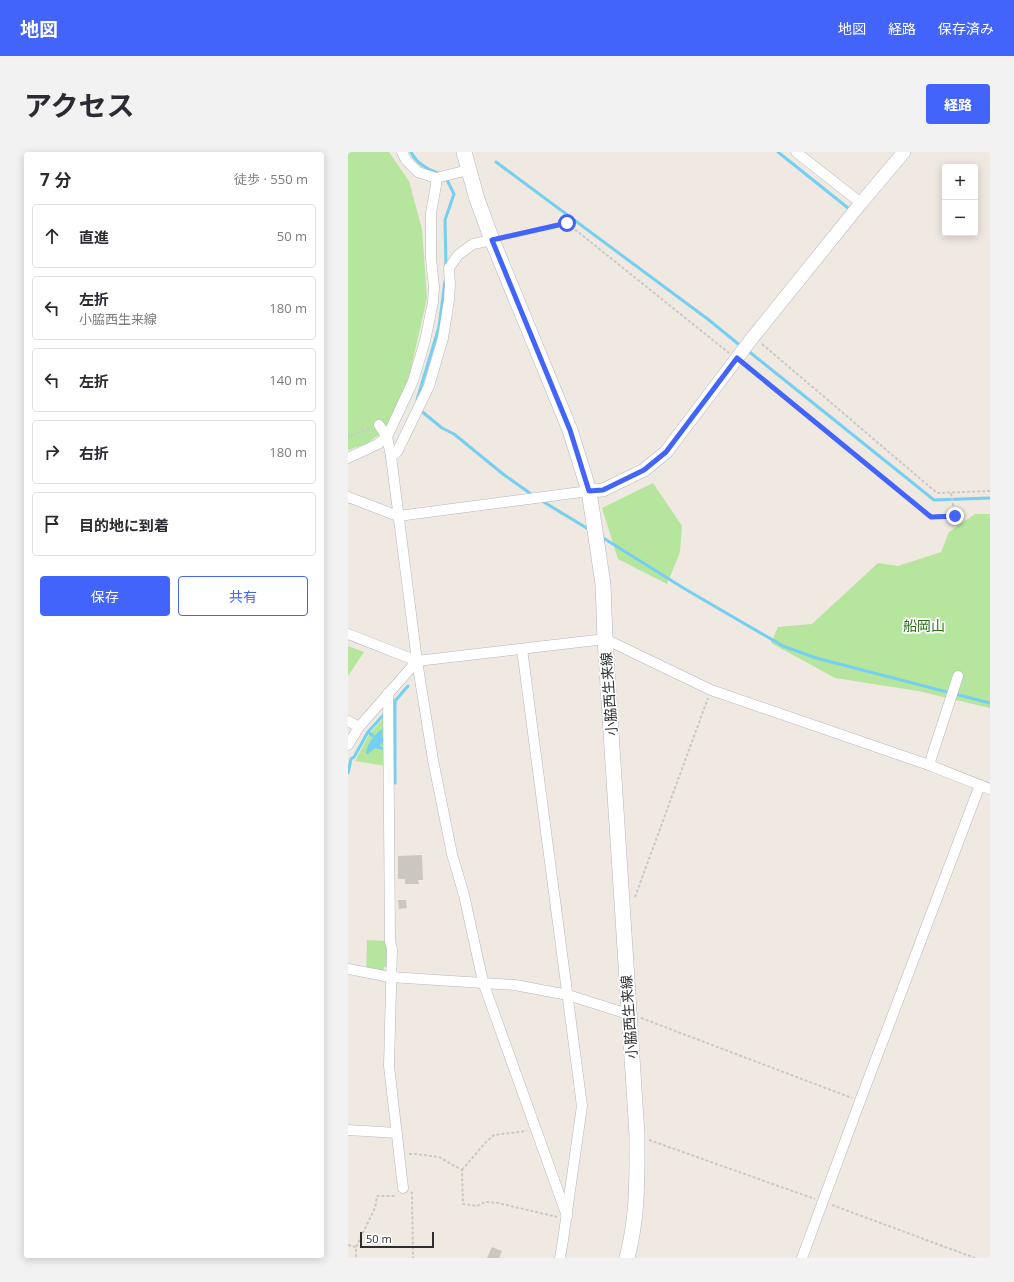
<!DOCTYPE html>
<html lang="ja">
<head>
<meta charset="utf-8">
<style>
	body { margin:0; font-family:"Open Sans","Noto Sans JP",sans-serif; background:#f2f2f3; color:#2b2b33 }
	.controls { position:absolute; right:12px; top:12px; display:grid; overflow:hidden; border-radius:4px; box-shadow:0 2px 10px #0003 }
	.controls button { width:36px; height:36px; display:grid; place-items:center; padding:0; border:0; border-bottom:1px solid #e1e1e2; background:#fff; color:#2b2b33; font:20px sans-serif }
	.scale { position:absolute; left:12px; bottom:10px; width:74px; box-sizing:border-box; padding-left:4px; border:2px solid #2e2e2e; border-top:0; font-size:11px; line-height:14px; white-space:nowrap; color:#2e2e2e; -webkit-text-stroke:3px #fff; paint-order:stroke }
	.stop { position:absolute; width:12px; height:12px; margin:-9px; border:3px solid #4264fb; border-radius:50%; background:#fff }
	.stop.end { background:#4264fb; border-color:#fff; box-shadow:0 1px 4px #0008 }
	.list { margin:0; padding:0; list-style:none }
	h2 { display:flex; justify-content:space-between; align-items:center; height:52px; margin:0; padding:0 16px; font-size:17px }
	h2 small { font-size:13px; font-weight:400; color:#7c7c81 }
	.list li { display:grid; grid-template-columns:26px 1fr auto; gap:12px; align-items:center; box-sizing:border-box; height:64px; margin:0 8px 8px; padding:0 8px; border:1px solid #e1e1e2; border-radius:4px }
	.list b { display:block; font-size:15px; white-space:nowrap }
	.list p { margin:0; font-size:13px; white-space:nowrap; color:#7c7c81 }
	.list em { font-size:13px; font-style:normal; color:#7c7c81 }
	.actions { display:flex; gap:8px; padding:12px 16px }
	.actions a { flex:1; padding:9px 0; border:1px solid #4264fb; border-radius:4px; text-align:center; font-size:14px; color:#4264fb }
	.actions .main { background:#4264fb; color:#fff }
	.icon { flex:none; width:22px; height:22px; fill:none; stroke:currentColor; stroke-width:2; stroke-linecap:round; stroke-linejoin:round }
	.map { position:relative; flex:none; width:642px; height:1106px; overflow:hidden; border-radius:4px }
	header { display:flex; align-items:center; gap:24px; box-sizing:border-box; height:56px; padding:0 20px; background:#4264fb; color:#fff }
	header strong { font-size:19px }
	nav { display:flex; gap:22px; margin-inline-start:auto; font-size:14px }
	.intro { display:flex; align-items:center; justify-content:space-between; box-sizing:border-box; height:96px; padding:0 24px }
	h1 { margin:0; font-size:28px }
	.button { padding:10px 18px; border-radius:4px; background:#4264fb; color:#fff; font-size:14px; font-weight:700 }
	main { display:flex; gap:24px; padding:0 24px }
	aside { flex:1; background:#fff; border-radius:4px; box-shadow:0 2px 10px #0003 }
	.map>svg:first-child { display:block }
	.green { fill:#b6e59e }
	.water { fill:#75cff0 }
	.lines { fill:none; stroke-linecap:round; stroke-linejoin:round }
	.stream { stroke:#75cff0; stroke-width:3 }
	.building { fill:#cbc7bf }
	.minor-casing { stroke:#b4b7c1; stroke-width:11 }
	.tertiary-casing { stroke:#b4b7c1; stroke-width:14 }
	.secondary-casing { stroke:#b4b7c1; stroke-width:16 }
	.path { stroke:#c9c9c9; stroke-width:2; stroke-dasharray:3 2; stroke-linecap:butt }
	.minor { stroke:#fff; stroke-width:10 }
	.tertiary { stroke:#fff; stroke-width:13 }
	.secondary { stroke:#fff; stroke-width:15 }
	.route { stroke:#4264fb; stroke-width:5 }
	.labels { text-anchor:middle; stroke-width:3.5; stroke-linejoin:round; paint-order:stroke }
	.park-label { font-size:14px; fill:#2c6e1b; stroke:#fff }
	.street-label { font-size:14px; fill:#2e2e2e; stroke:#fff }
</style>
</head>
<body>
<header>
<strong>地図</strong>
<nav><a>地図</a><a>経路</a><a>保存済み</a></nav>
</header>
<div class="intro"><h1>アクセス</h1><a class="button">経路</a></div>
<main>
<aside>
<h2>7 分<small>徒歩 · 550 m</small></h2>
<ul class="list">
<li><svg class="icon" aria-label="ahead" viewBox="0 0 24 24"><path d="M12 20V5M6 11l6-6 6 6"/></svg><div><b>直進</b></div><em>50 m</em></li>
<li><svg class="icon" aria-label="left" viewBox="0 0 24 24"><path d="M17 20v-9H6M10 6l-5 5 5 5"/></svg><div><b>左折</b><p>小脇西生来線</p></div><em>180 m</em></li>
<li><svg class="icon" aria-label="left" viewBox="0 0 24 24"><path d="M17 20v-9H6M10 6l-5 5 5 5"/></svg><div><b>左折</b></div><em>140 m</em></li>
<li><svg class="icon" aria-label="right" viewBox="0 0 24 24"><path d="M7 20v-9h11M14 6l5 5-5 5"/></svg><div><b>右折</b></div><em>180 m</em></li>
<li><svg class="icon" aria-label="arrive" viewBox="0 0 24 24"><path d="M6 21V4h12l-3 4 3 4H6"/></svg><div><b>目的地に到着</b></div></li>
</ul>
<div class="actions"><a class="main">保存</a><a>共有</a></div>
</aside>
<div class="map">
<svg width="642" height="1106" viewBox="0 0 642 1106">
	<rect width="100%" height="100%" fill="#efe9e1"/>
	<g class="green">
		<path d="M0 0H41L61 29 74 77 79 146 51 269 18 292 0 298Z"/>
		<path d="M305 331 334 374 332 400 319 432 270 407 254 356Z"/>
		<path d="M627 362H642V556L570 539 487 526 423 491 430 475 464 472 530 411 550 414 593 400 601 380Z"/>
		<path d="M0 494 16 500 0 524Z"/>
		<path d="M39 562 38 614 7 609 22 581Z"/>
		<path d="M19 788 42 789 41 815H36V823L18 822Z"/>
	</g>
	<path class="water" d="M35 576 34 582 36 590 32 593 35 596V598L27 596 20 602H18C19 590 27 583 35 576Z"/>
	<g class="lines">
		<g class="stream">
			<path d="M63 0C69 12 80 18 93 22"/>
			<path d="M430 0 500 56"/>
			<path d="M148 10 361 168 394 195"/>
			<path d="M98 116 97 68 106 42 98 26"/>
			<path d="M399 198 586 348 642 346"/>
			<path d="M69 248 91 175 97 129"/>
			<path d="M72 258 94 276 106 282 155 322 186 344"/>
			<path d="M194 349 242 378"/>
			<path d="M252 384 337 437 435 494 468 506 642 551"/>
			<path d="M20 580 25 584"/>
			<path d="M0 621 3 607 6 605 20 580 38 560"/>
			<path d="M47 631V549L60 534"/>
		</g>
	</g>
	<g class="building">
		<path d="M74 703 75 728H70L71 732H57V727H50V704Z"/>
		<path d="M50 748H58L59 756 51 757Z"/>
		<path d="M144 1095 154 1099 151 1106H139Z"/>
	</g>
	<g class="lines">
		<g class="minor-casing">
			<g id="minor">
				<path d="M54 0 58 8 70 20 88 26 120 18"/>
				<path d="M448 0 513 51"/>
				<path d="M31 273 39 285 43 304 69 509 85 608 104 702 116 743 135 830 219 1064"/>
				<path d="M43 304 49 300 81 234 95 186 101 148 102 133 101 116 110 103 125 92 144 88"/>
				<path d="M0 306 30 292 39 285 65 229 77 189 85 150 86 135 83 107V61L88 33V26"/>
				<path d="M0 345 50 364 241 339"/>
				<path d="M0 482 69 509 257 487 363 538 581 613 642 637"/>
				<path d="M174 497 234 954 215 1088 212 1106"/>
				<path d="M40 541 42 789 44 797 41 914 55 1036"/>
				<path d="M0 569 11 575"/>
				<path d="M0 593 11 575 69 509"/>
				<path d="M581 613 610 524"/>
				<path d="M0 817 42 825 167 833 220 843 280 862"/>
				<path d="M0 978 49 981"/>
				<path d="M454 1106 512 949 632 633"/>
			</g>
		</g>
		<g class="tertiary-casing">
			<path id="tertiary" d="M241 339 255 338 296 318 318 300 405 185 513 51 556 0"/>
		</g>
		<g class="secondary-casing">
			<path id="secondary" d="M116 0 129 47 144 88 222 278 241 339 255 432 257 487 289 983C289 1026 290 1064 279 1106"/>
		</g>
		<g class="path">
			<path d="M156 86 219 71 381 201"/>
			<path d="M414 192 589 341 642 339"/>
			<path d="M397 212 583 365 607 364 603 341"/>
			<path d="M0 285 23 276"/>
			<path d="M287 745 360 546"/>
			<path d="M293 866 504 946"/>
			<path d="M301 988 467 1047"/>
			<path d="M61 1002H68L91 1005 114 1018 115 1052 129 1054 137 1050 150 1051 209 1065"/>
			<path d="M114 1018 137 991 146 983 179 979"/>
			<path d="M63 1040 64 1041 65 1106"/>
			<path d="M484 1053 627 1106"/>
			<path d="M0 1093 8 1095V1106"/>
			<path d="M8 1095 27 1056 29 1044H46L48 1042"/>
		</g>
		<use href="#minor" class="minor"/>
		<use href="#tertiary" class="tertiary"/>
		<use href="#secondary" class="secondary"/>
	</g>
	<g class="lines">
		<path class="route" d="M219 71 144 88 222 278 241 339 255 338 296 318 318 300 389 206 583 365 607 364"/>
	</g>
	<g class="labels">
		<g class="park-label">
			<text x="576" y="479">船岡山</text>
		</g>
		<g class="street-label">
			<text transform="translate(261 542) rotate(-94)" y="5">小脇西生来線</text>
			<text transform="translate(281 865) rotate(-94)" y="5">小脇西生来線</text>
		</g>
	</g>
</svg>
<div class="controls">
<button>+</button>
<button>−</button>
</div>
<div class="scale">50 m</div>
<div class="stop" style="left:219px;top:71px"></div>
<div class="stop end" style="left:607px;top:364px"></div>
</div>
</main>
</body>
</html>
